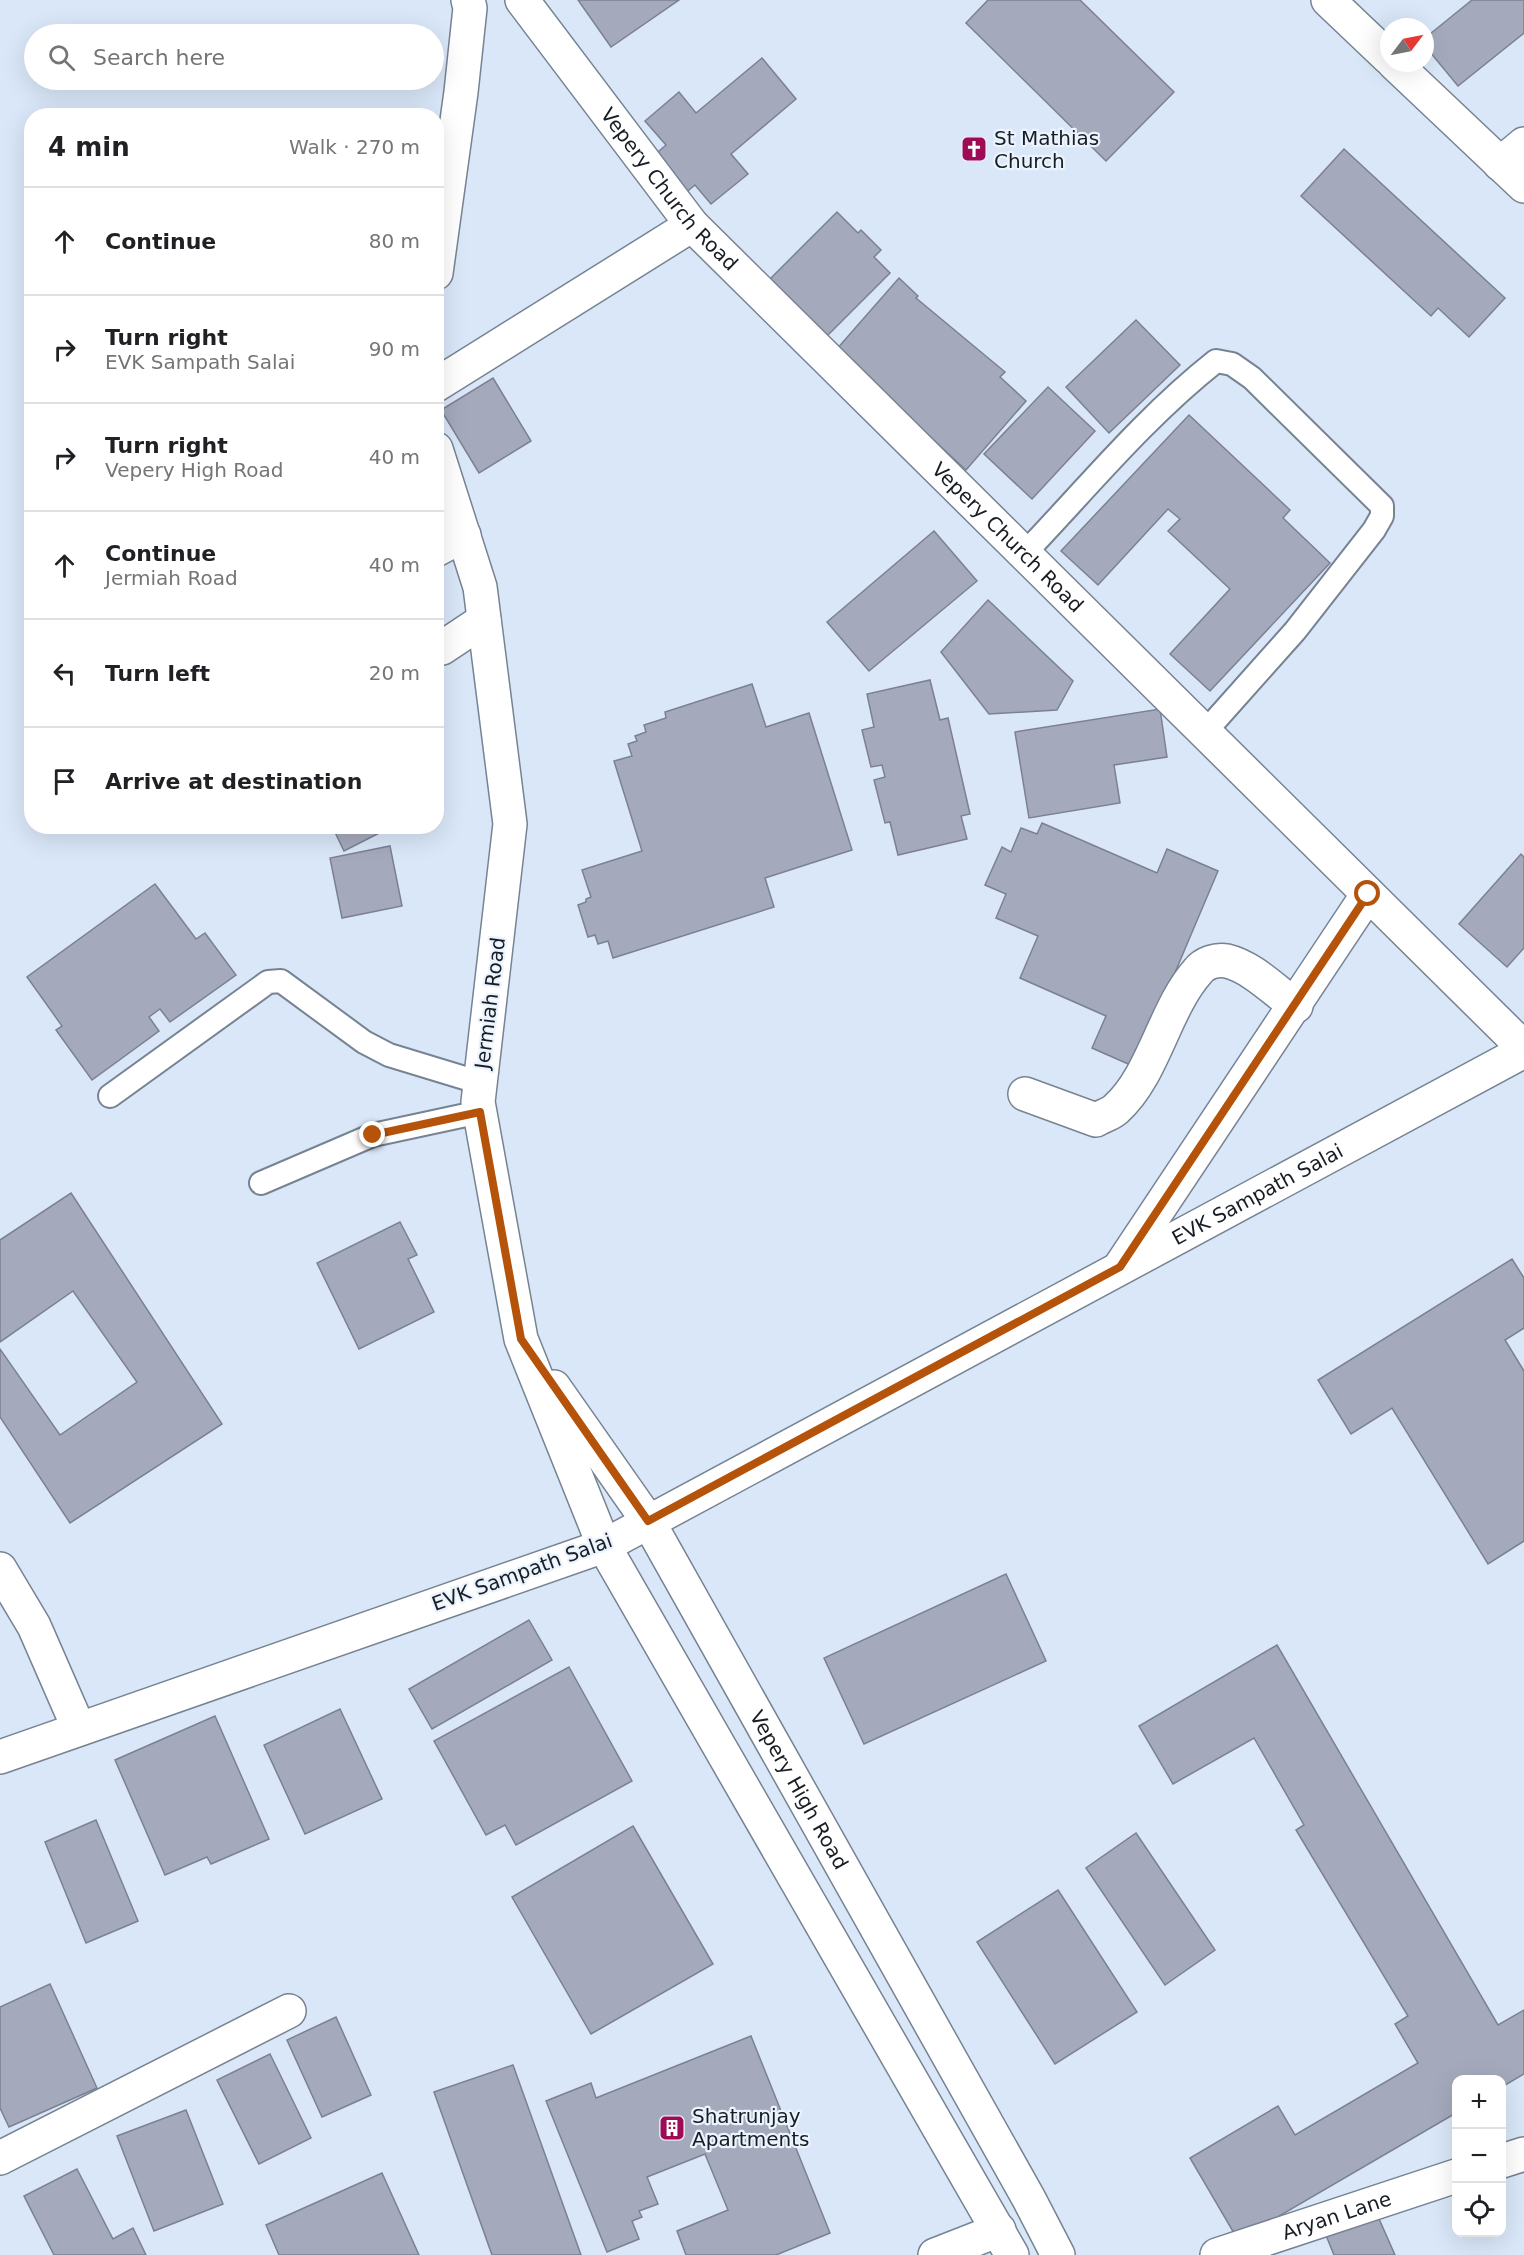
<!DOCTYPE html>
<html lang="en">
<head>
<meta charset="utf-8">
<style>
	body { margin:0; font-family:"DejaVu Sans",sans-serif; background:#f6f6f6; color:#202124 }
	.controls { position:absolute; right:18px; bottom:18px; display:grid; overflow:hidden; border-radius:12px; box-shadow:0 6px 24px #0002 }
	.controls button { width:54px; height:54px; display:grid; place-items:center; padding:0; border:0; border-bottom:2px solid #e0e0e0; background:#fff; color:#202124; font:30px sans-serif }
	.compass { position:absolute; left:1380px; top:18px; width:54px; height:54px; border-radius:50%; background:#fff; box-shadow:0 6px 24px #0002; rotate:58deg }
	.stop { position:absolute; width:18px; height:18px; margin:-14px; border:4px solid #b45309; border-radius:50%; background:#fff }
	.stop.end { background:#b45309; border-color:#fff; box-shadow:0 2px 6px #0008 }
	.list { margin:0; padding:0; list-style:none }
	h2 { display:flex; justify-content:space-between; align-items:center; height:78px; margin:0; padding:0 24px; font-size:26px }
	h2 small { font-size:20px; font-weight:400; color:#757577 }
	.list li { display:grid; grid-template-columns:39px 1fr auto; gap:18px; align-items:center; box-sizing:border-box; height:108px; padding:0 24px; border-top:2px solid #e0e0e0 }
	.list b { display:block; font-size:22px; white-space:nowrap }
	.list p { margin:0; font-size:20px; white-space:nowrap; color:#757577 }
	.list em { font-size:20px; font-style:normal; color:#757577 }
	.icon { flex:none; width:33px; height:33px; fill:none; stroke:currentColor; stroke-width:2; stroke-linecap:round; stroke-linejoin:round }
	.map { position:relative; flex:none; width:1524px; height:2255px; overflow:hidden }
	.search { position:absolute; background:#fff; box-shadow:0 6px 24px #0002; left:24px; top:24px; width:420px; height:66px; display:flex; align-items:center; gap:15px; box-sizing:border-box; padding:0 21px; border-radius:33px; color:#757577; font-size:22px }
	.panel { position:absolute; background:#fff; box-shadow:0 6px 24px #0002; left:24px; top:108px; width:420px; height:726px; border-radius:24px }
	.map>svg:first-child { display:block }
	.building { fill:#a4aabc; stroke:#7b8192; stroke-width:1.5 }
	.lines { fill:none; stroke-linecap:round; stroke-linejoin:round }
	.service-casing { stroke:#768392; stroke-width:26 }
	.minor-casing { stroke:#768392; stroke-width:36 }
	.tertiary-casing { stroke:#768392; stroke-width:36 }
	.secondary-casing { stroke:#768392; stroke-width:36 }
	.service { stroke:#fff; stroke-width:22 }
	.minor { stroke:#fff; stroke-width:33 }
	.tertiary { stroke:#fff; stroke-width:33 }
	.secondary { stroke:#fff; stroke-width:33 }
	.route { stroke:#b45309; stroke-width:8 }
	.labels { text-anchor:middle; stroke-width:4.5; stroke-linejoin:round; paint-order:stroke }
	.poi-label { font-size:20px; fill:#171d22; stroke:#ebf4fe; text-anchor:start }
	.street-label { font-size:20px; fill:#171d22; stroke:#ebf4fe }
</style>
</head>
<body>
<div class="map">
<svg width="1524" height="2255" viewBox="0 0 1524 2255">
	<rect width="100%" height="100%" fill="#d9e7f8"/>
	<g class="building">
		<path d="M578 0H679L611 47Z"/>
		<path d="M988 0H1080L1174 92 1106 161 966 23Z"/>
		<path d="M1472 0H1524V33L1458 86 1425 46V38Z"/>
		<path d="M762 58 796 99 731 154 748 174 711 204 695 185 683 195 652 157 666 145 645 121 679 92 696 113Z"/>
		<path d="M1344 149 1505 298 1469 337 1438 308 1431 316 1301 196Z"/>
		<path d="M837 212 858 233 861 230 881 250 874 257 890 273 827 336 770 279Z"/>
		<path d="M899 278 918 296 916 298 1005 372 1000 377 1026 401 966 470 836 350Z"/>
		<path d="M1136 320 1180 365 1109 433 1066 387Z"/>
		<path d="M493 378 531 441 479 473 441 410Z"/>
		<path d="M1048 387 1095 431 1032 499 984 454Z"/>
		<path d="M1189 415 1290 510 1283 518 1330 563 1210 691 1170 654 1230 589 1168 531 1180 519 1168 509 1098 585 1061 551Z"/>
		<path d="M934 531 977 581 869 671 827 622Z"/>
		<path d="M988 600 1073 681 1057 710 989 714 941 652Z"/>
		<path d="M930 680 940 720 948 718 970 814 961 816 967 839 898 855 890 822 885 823 874 780 885 777 882 765 871 767 862 730 874 727 867 694Z"/>
		<path d="M752 684 766 727 809 713 852 850 765 878 774 907 613 958 608 941 598 944 595 935 588 937 578 905 586 902V899L591 897 582 870 642 851 614 761 632 756 628 744 637 741 635 736 646 732 644 725 666 718 665 712Z"/>
		<path d="M1160 709 1167 757 1114 765 1120 803 1029 818 1015 732Z"/>
		<path d="M1042 823 1157 873 1167 849 1218 871 1135 1067 1092 1048 1106 1016 1020 978 1038 936 996 918 1006 894 985 885 1002 847 1011 852 1021 828 1037 834Z"/>
		<path d="M332 826H393L344 851Z"/>
		<path d="M390 846 402 906 342 918 330 858Z"/>
		<path d="M1521 854 1524 857V948L1507 967 1459 924Z"/>
		<path d="M155 884 196 939 205 933 236 975 170 1022 160 1009 149 1017 159 1031 92 1080 56 1030 62 1026 27 977Z"/>
		<path d="M71 1193 222 1424 70 1523 0 1417V1349L60 1435 137 1382 73 1291 0 1342V1240Z"/>
		<path d="M400 1222 417 1255 408 1259 434 1312 359 1349 317 1263Z"/>
		<path d="M1512 1259 1524 1278V1328L1505 1340 1524 1371V1541L1488 1564 1392 1408 1351 1434 1318 1380Z"/>
		<path d="M1006 1574 1046 1661 864 1744 824 1658Z"/>
		<path d="M529 1620 552 1660 432 1729 409 1689Z"/>
		<path d="M1277 1645 1498 2025 1524 2010V2074L1502 2087V2080H1456V2113L1238 2240 1190 2158 1278 2106 1295 2135 1418 2063 1395 2024 1408 2016 1296 1830 1304 1825 1254 1738 1173 1784 1139 1726Z"/>
		<path d="M569 1667 632 1781 516 1845 505 1825 486 1835 434 1741Z"/>
		<path d="M340 1709 382 1799 305 1834 264 1745Z"/>
		<path d="M215 1716 269 1839 211 1864 207 1857 165 1875 115 1760Z"/>
		<path d="M96 1820 138 1921 86 1943 45 1842Z"/>
		<path d="M633 1826 713 1964 591 2034 512 1897Z"/>
		<path d="M1136 1833 1215 1950 1165 1985 1086 1868Z"/>
		<path d="M1058 1890 1137 2012 1055 2064 977 1942Z"/>
		<path d="M50 1984 97 2088 9 2127 0 2108V2007Z"/>
		<path d="M336 2017 371 2095 322 2117 287 2040Z"/>
		<path d="M751 2036 830 2233 776 2255H686L677 2231 728 2210 705 2154 647 2177 658 2204 639 2211 642 2217 632 2221 639 2239 607 2252 546 2101 591 2083 596 2098Z"/>
		<path d="M270 2054 311 2138 259 2164 217 2080Z"/>
		<path d="M513 2065 581 2255H492L434 2092Z"/>
		<path d="M186 2110 223 2204 154 2231 117 2136Z"/>
		<path d="M77 2169 113 2239 133 2228 146 2255H54L24 2196Z"/>
		<path d="M382 2173 419 2255H279L266 2225Z"/>
		<path d="M1376 2212 1395 2255H1334L1325 2233Z"/>
	</g>
	<g class="lines">
		<g class="service-casing">
			<g id="service">
				<path d="M1024 554C1087 488 1145 417 1216 361L1232 364 1252 378 1382 506V516L1374 530 1295 631 1205 732"/>
				<path d="M110 1096 268 982 281 981 364 1042 389 1055 481 1083"/>
				<path d="M261 1183 373 1135 480 1112"/>
			</g>
		</g>
		<g class="minor-casing">
			<g id="minor">
				<path d="M1500 164 1524 144"/>
				<path d="M436 385 692 225"/>
				<path d="M436 550 464 535"/>
				<path d="M442 648 484 620"/>
				<path d="M1025 1094 1096 1120C1102 1116 1111 1114 1116 1109 1154 1075 1164 1009 1198 971 1204 963 1216 959 1227 961 1252 967 1275 991 1296 1006"/>
				<path d="M0 1569 34 1626 79 1729"/>
				<path d="M0 2158 289 2011"/>
				<path d="M1502 2161 1524 2154"/>
				<path d="M935 2255 999 2230"/>
				<path id="s1" d="M1217 2255 1456 2176"/>
			</g>
		</g>
		<g class="tertiary-casing">
			<g id="tertiary">
				<path id="s2" d="M522 0 692 225 1524 1048"/>
				<path d="M1120 1267 1368 894"/>
				<path d="M0 1757 604 1546"/>
			</g>
		</g>
		<g class="secondary-casing">
			<g id="secondary">
				<path d="M1328 0 1389 58"/>
				<path d="M1394 63 1524 186"/>
				<path d="M436 273 461 92 470 8 468 0"/>
				<path d="M436 449 480 587 510 824 478 1102 521 1339 604 1546 1012 2255"/>
				<path id="s3" d="M554 1387 648 1521 1029 2199 1058 2255"/>
				<path id="s4" d="M604 1546 1524 1051"/>
			</g>
		</g>
		<use href="#service" class="service"/>
		<use href="#minor" class="minor"/>
		<use href="#tertiary" class="tertiary"/>
		<use href="#secondary" class="secondary"/>
	</g>
	<g class="lines">
		<path class="route" d="M373 1135 480 1112 521 1339 648 1521 1120 1267 1368 894"/>
	</g>
	<defs>
		<g id="church-square" transform="scale(1.35)"><rect x="-9" y="-9" width="18" height="18" rx="4" fill="#9e0b55" stroke="#ebf4fe"/><path d="M-1.2-6h2.4v3.5h3.3v2.4h-3.3V6h-2.4V-.1h-3.3v-2.4h3.3Z" fill="#fff"/></g>
		<g id="building-square" transform="scale(1.35)"><rect x="-9" y="-9" width="18" height="18" rx="4" fill="#9e0b55" stroke="#ebf4fe"/><path d="M-4-6H4V6H1V3H-1V6H-4ZM-2.5-4.3h1.7v1.8h-1.7ZM.8-4.3h1.7v1.8H.8ZM-2.5-1h1.7V.8h-1.7ZM.8-1h1.7V.8H.8Z" fill="#fff"/></g>
	</defs>
	<g fill-rule="evenodd">
		<use href="#church-square" x="974" y="149"/>
		<use href="#building-square" x="672" y="2128"/>
	</g>
	<g class="labels">
		<g class="poi-label">
			<text x="994" y="145">St Mathias<tspan x="994" dy="23">Church</tspan></text>
			<text x="692" y="2123">Shatrunjay<tspan x="692" dy="23">Apartments</tspan></text>
		</g>
		<g class="street-label">
			<text dy="7" stroke="none"><textPath href="#s2" startOffset="240">Vepery Church Road</textPath></text>
			<text dy="7" stroke="none"><textPath href="#s2" startOffset="726">Vepery Church Road</textPath></text>
			<text transform="translate(490 1003) rotate(-83)" y="7">Jermiah Road</text>
			<text dy="7" stroke="none"><textPath href="#s4" startOffset="742">EVK Sampath Salai</textPath></text>
			<text transform="translate(522 1572) rotate(-20)" y="7">EVK Sampath Salai</text>
			<text dy="7" stroke="none"><textPath href="#s3" startOffset="472">Vepery High Road</textPath></text>
			<text dy="7" stroke="none"><textPath href="#s1" startOffset="126">Aryan Lane</textPath></text>
		</g>
	</g>
</svg>
<div class="controls">
<button>+</button>
<button>−</button>
<button><svg class="icon" aria-label="locate" viewBox="0 0 24 24"><circle cx="12" cy="12" r="6"/><path d="M12 2v4M12 18v4M2 12h4M18 12h4"/></svg></button>
</div>
<svg class="compass" viewBox="-18 -18 36 36"><path d="M0-13l5 13h-10z" fill="#e53935"/><path d="M0 13l5-13h-10z" fill="#757577"/></svg>
<div class="stop" style="left:1368px;top:894px"></div>
<div class="stop end" style="left:373px;top:1135px"></div>
<div class="search"><svg class="icon" aria-label="search" viewBox="0 0 24 24"><circle cx="10" cy="10" r="6"/><path d="M15 15l6 6"/></svg>Search here</div>
<section class="panel">
<h2>4 min<small>Walk · 270 m</small></h2>
<ul class="list">
<li><svg class="icon" aria-label="ahead" viewBox="0 0 24 24"><path d="M12 20V5M6 11l6-6 6 6"/></svg><div><b>Continue</b></div><em>80 m</em></li>
<li><svg class="icon" aria-label="right" viewBox="0 0 24 24"><path d="M7 20v-9h11M14 6l5 5-5 5"/></svg><div><b>Turn right</b><p>EVK Sampath Salai</p></div><em>90 m</em></li>
<li><svg class="icon" aria-label="right" viewBox="0 0 24 24"><path d="M7 20v-9h11M14 6l5 5-5 5"/></svg><div><b>Turn right</b><p>Vepery High Road</p></div><em>40 m</em></li>
<li><svg class="icon" aria-label="ahead" viewBox="0 0 24 24"><path d="M12 20V5M6 11l6-6 6 6"/></svg><div><b>Continue</b><p>Jermiah Road</p></div><em>40 m</em></li>
<li><svg class="icon" aria-label="left" viewBox="0 0 24 24"><path d="M17 20v-9H6M10 6l-5 5 5 5"/></svg><div><b>Turn left</b></div><em>20 m</em></li>
<li><svg class="icon" aria-label="arrive" viewBox="0 0 24 24"><path d="M6 21V4h12l-3 4 3 4H6"/></svg><div><b>Arrive at destination</b></div></li>
</ul>
</section>
</div>
</body>
</html>
